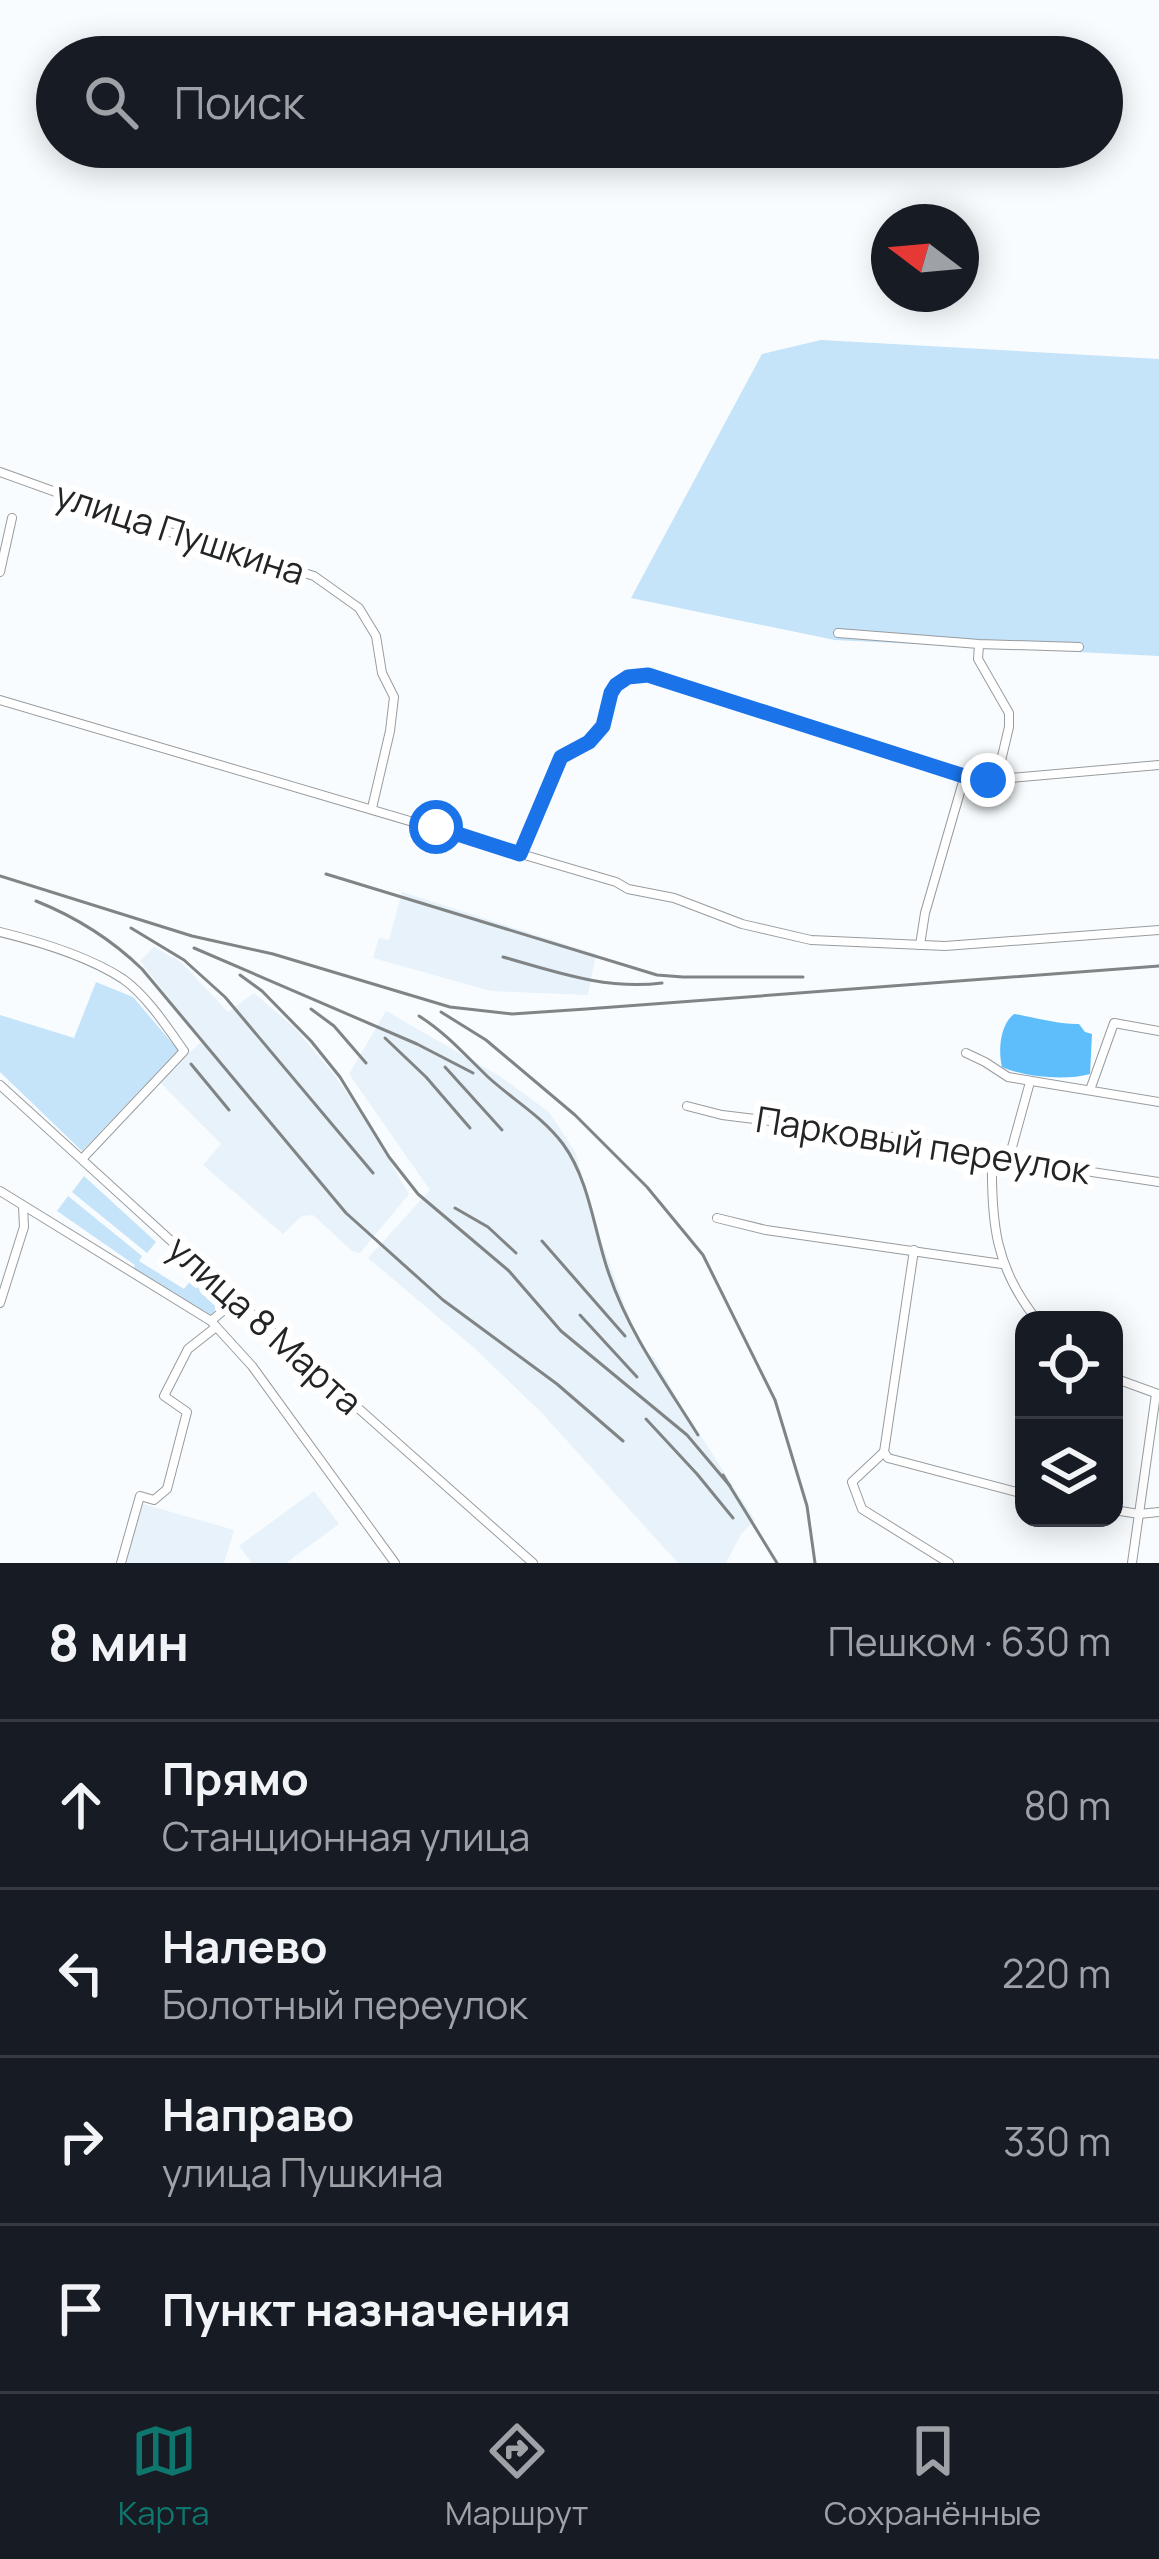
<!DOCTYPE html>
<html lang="ru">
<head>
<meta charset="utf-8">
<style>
	body { margin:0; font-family:Manrope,sans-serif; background:#242831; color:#f1f3f6 }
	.controls { position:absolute; right:36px; bottom:36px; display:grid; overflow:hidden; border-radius:24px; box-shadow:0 6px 30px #0003 }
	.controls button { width:108px; height:108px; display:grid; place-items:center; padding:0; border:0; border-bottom:3px solid #363941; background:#171b24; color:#f1f3f6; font:60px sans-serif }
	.compass { position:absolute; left:871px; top:204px; width:108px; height:108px; border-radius:50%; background:#171b24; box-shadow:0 6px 30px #0003; rotate:286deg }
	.stop { position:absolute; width:36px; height:36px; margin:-27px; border:9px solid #1a73e8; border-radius:50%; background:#fff }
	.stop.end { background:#1a73e8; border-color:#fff; box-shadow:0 3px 12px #0008 }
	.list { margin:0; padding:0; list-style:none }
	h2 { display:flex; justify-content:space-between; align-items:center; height:156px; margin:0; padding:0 48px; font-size:51px }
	h2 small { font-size:39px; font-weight:400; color:#9ea1a6 }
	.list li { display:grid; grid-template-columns:78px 1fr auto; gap:36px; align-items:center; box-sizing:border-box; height:168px; padding:0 48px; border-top:3px solid #363941 }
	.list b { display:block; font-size:45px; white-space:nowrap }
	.list p { margin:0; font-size:39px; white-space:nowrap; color:#9ea1a6 }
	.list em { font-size:39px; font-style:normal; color:#9ea1a6 }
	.icon { flex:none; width:66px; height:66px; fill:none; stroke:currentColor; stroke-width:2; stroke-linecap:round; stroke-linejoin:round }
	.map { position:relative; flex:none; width:1159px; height:1563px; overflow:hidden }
	.search { position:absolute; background:#171b24; box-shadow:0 6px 30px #0003; left:36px; right:36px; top:36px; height:132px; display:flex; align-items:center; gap:30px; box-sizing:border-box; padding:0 42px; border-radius:66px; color:#9ea1a6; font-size:45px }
	.sheet { height:828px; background:#171b24 }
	nav { display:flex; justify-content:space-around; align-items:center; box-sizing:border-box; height:168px; border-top:3px solid #363941; background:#171b24; font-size:33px; color:#9ea1a6 }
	nav a { display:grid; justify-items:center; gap:6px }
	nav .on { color:#0f766e }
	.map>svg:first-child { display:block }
	.built { fill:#e7f2fb }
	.green { fill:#c5e3f9 }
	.water { fill:#5ebdfb }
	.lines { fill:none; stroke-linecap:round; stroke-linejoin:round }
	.minor-casing { stroke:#989c9f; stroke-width:10 }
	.minor { stroke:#fff; stroke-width:8 }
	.rail { stroke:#818485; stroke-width:3 }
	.route { stroke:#1a73e8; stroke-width:15 }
	.labels { text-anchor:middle; stroke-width:12; stroke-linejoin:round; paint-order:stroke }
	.street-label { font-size:36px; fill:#222425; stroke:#fff }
</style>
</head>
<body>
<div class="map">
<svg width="1159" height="1563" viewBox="0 0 1159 1563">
	<rect width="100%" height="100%" fill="#f8fcfe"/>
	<g class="built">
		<path d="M402 892 596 954 588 995 491 991 373 958 379 938 389 940Z"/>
		<path d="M154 947 181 962 228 1012 254 993 295 1028 335 1076 365 1119 409 1194 360 1253 352 1251 313 1215 302 1216 283 1234 203 1165 221 1144 159 1081 202 1041 140 961Z"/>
		<path d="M386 1011 501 1077 549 1112 575 1152 602 1243 630 1320 647 1354 654 1357 682 1407 755 1520 741 1534 726 1563H678L540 1411 471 1345 368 1258 430 1190 349 1074Z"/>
		<path d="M314 1491 339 1524 286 1563H252L239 1546Z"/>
		<path d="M143 1504 234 1530 224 1563H125Z"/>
	</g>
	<g class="green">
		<path d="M821 340 1159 359V656L835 640 631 598 762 354Z"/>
		<path d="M96 982 133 997 178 1050 82 1151 0 1072V1015L74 1038Z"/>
		<path d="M84 1176 156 1242 147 1253 72 1192Z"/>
		<path d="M68 1196 142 1256 139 1261 184 1289 193 1278 220 1306 209 1316 133 1270 135 1265 57 1211Z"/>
	</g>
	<path class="water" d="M1014 1014C1033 1017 1062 1025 1079 1024L1085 1032 1092 1034 1090 1074C1065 1081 1025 1077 1002 1067 998 1050 1000 1025 1014 1014Z"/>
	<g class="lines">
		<g class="minor-casing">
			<g id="minor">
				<path d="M0 472 153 527 314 576 359 608 376 636 382 673 394 697 390 731 372 808"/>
				<path d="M0 572 12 518"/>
				<path d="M838 633 979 644 1079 647"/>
				<path d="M979 645 978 659 1009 713V727L1000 765 989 778"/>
				<path d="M0 700 616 882 628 889 674 898 742 924 811 940 945 946 1159 930"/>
				<path d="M520 854 561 757 589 742 603 726 611 693 617 685 628 677 648 675 965 775 988 780 1159 765"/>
				<path d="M0 932C41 942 88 956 123 979 147 996 167 1027 184 1051L82 1159"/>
				<path d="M920 945 925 913 965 775"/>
				<path d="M966 1053 985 1062 1008 1077 1159 1102"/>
				<path d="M0 1085 236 1300 533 1563"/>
				<path d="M1090 1090 1114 1023 1159 1031"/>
				<path d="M687 1106 722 1115 877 1134 992 1157 1159 1182"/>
				<path d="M992 1157C991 1222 995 1268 1037 1320"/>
				<path d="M1009 1158 1030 1082"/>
				<path d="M0 1191 211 1321 252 1366 395 1563"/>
				<path d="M717 1218 766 1230 1002 1264"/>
				<path d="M0 1303 24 1227 23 1206"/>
				<path d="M211 1321 236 1300"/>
				<path d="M1114 1378 1158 1394"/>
				<path d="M884 1452 914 1250"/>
				<path d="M884 1452 852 1482 862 1509 949 1563"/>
				<path d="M884 1452 888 1458 1024 1494"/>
				<path d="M1114 1510 1139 1514 1159 1512"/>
				<path d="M121 1563 140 1496 154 1500 167 1489 187 1412 164 1396 188 1349 216 1327"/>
				<path d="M1132 1563 1156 1394"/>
			</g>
		</g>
		<use href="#minor" class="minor"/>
		<g class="rail">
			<path d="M326 874 657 975 683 977H803"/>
			<path d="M0 876 192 936 273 954 450 1007 512 1014 586 1009 1159 966"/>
			<path d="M36 901C76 917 111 939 142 969L346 1213 443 1300 557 1384 623 1441"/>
			<path d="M131 928 184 960 225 997 373 1173"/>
			<path d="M194 948 417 1044 473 1073"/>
			<path d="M503 957C556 972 606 990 662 983"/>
			<path d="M240 975 262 991 311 1041 340 1077 389 1157 418 1194 509 1271 561 1331 687 1435 730 1486"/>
			<path d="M311 1009 334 1026 366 1063"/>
			<path d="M441 1012 486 1040 575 1115 647 1187 703 1255 775 1400 807 1506 815 1563"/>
			<path d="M419 1016C446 1033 465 1055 488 1077 513 1100 542 1116 563 1144 590 1181 594 1232 609 1274 629 1333 665 1382 698 1435"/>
			<path d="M385 1038 426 1077 470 1128"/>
			<path d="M191 1064 229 1110"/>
			<path d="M445 1067 502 1130"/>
			<path d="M455 1208 488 1227 516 1253"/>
			<path d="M542 1241 625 1336"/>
			<path d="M580 1315 637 1377"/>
			<path d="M646 1419 697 1474 733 1518"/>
			<path d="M723 1475 777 1563"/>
		</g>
	</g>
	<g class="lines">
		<path class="route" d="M436 827 520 854 561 757 589 742 603 726 611 693 616 685 628 677 648 675 964 776 988 780"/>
	</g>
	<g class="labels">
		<g class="street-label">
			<text transform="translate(180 533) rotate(18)" y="13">улица Пушкина</text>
			<text transform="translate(923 1145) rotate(9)" y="13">Парковый переулок</text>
			<text transform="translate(265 1325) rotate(42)" y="13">улица 8 Марта</text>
		</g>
	</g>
</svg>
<div class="controls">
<button><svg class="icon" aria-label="locate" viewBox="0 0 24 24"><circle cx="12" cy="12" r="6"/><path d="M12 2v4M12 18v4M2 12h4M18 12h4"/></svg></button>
<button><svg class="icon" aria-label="layers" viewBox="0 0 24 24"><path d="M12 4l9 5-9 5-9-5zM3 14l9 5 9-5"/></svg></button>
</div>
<svg class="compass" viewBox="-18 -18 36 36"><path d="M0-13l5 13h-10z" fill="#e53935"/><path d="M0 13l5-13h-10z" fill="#9ea1a6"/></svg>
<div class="stop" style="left:436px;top:827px"></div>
<div class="stop end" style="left:988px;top:780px"></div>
<div class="search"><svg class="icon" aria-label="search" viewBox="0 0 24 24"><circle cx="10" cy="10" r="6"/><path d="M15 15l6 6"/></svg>Поиск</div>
</div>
<section class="sheet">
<h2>8 мин<small>Пешком · 630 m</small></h2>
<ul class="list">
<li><svg class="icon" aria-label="ahead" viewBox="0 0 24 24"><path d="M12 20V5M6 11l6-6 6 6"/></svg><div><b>Прямо</b><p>Станционная улица</p></div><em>80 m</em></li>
<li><svg class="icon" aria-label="left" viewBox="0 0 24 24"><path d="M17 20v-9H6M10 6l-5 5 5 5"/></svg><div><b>Налево</b><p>Болотный переулок</p></div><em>220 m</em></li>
<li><svg class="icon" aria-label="right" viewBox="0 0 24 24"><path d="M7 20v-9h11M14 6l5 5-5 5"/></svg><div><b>Направо</b><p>улица Пушкина</p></div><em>330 m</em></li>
<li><svg class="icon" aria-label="arrive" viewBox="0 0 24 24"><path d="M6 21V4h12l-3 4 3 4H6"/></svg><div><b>Пункт назначения</b></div></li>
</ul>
</section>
<nav>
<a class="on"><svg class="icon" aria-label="map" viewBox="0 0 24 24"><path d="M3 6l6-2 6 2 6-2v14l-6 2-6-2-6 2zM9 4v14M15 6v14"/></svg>Карта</a>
<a><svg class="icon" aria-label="directions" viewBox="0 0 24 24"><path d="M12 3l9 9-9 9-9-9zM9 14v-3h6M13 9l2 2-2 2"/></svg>Маршрут</a>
<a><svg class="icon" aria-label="saved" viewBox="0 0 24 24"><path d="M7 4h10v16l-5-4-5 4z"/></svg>Сохранённые</a>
</nav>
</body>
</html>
